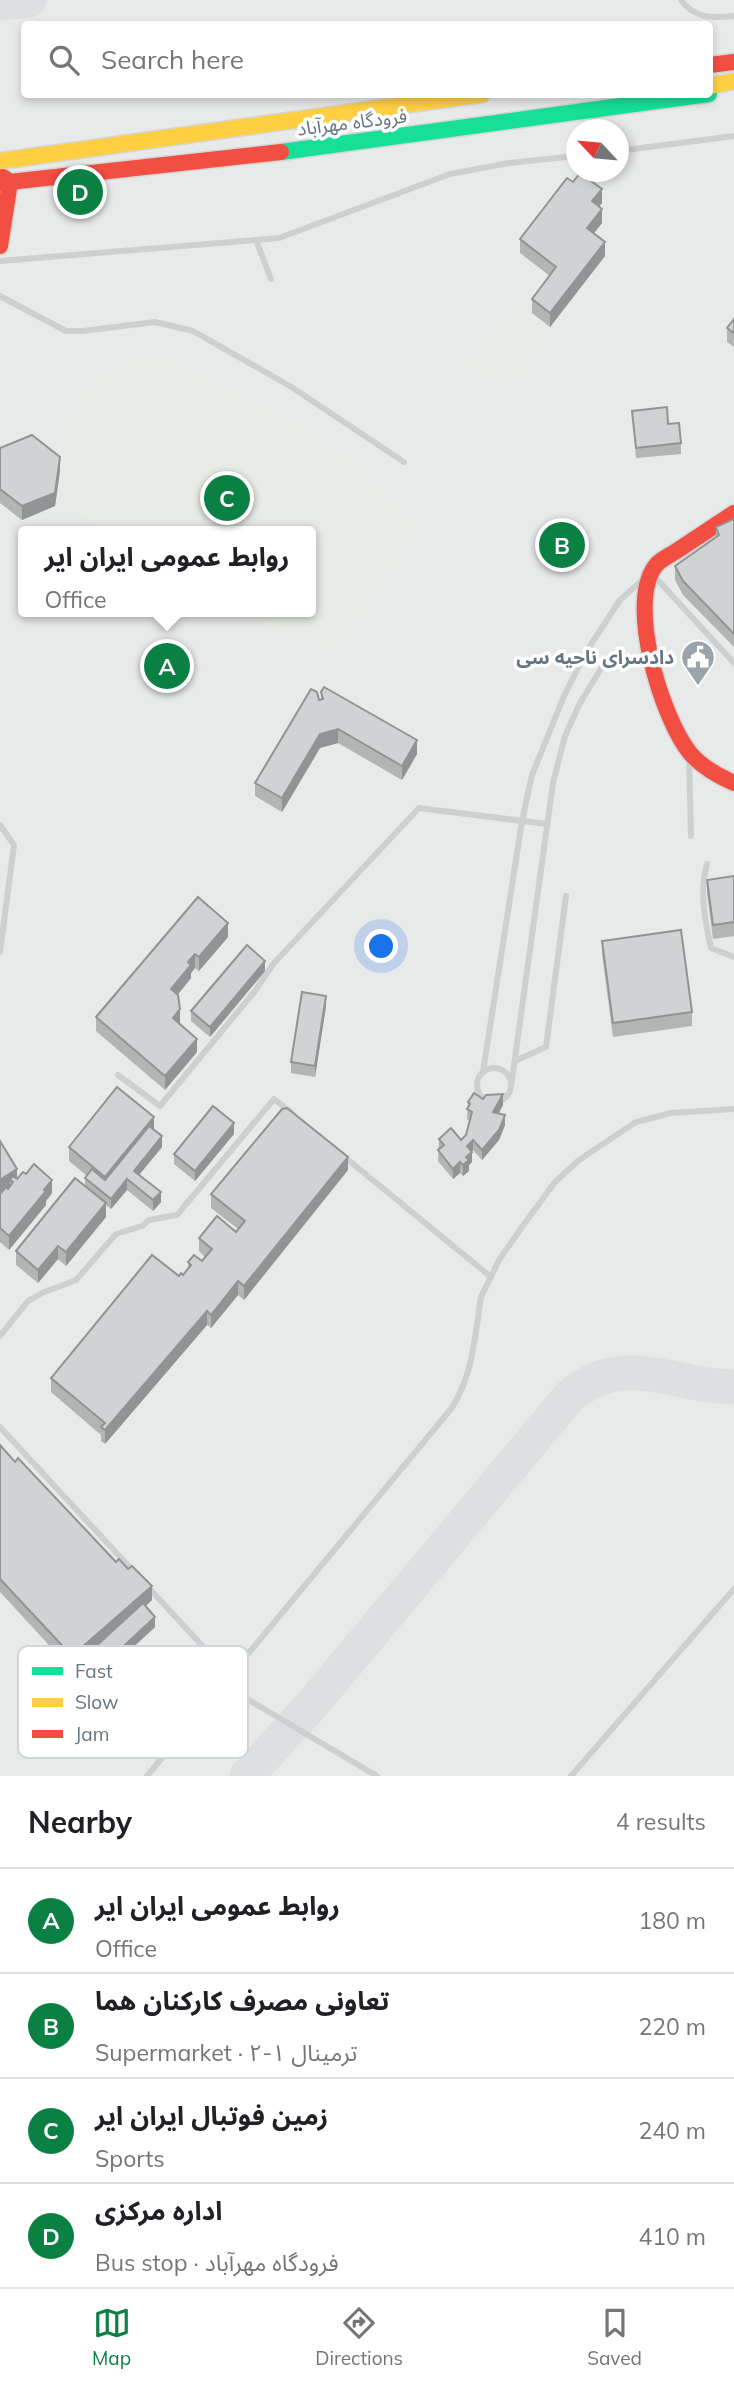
<!DOCTYPE html>
<html lang="en">
<head>
<meta charset="utf-8">
<style>
	body { margin:0; font-family:Mulish,"Noto Sans Arabic",sans-serif; background:#f6f6f6; color:#202124 }
	.compass { position:absolute; left:566px; top:119px; width:63px; height:63px; border-radius:50%; background:#fff; box-shadow:0 4px 10px #0003; rotate:296deg }
	.you { position:absolute; left:382px; top:947px; width:24px; height:24px; margin:-18px; border:5px solid #fff; border-radius:50%; background:#1a73e8; box-shadow:0 0 0 10px #1a73e833 }
	.badge { display:grid; place-items:center; width:46px; height:46px; border-radius:50%; background:#0b8043; color:#fff; font-size:23px; font-weight:700 }
	.pin { position:absolute; translate:-50% -50%; border:4px solid #fff; box-shadow:0 2px 7px #0006 }
	.popup { position:absolute; left:18px; top:526px; width:298px; height:91px; box-sizing:border-box; display:grid; place-content:center; border-radius:7px; background:#fff; filter:drop-shadow(0 2px 5px #0005); font-size:23px; white-space:nowrap; color:#757577 }
	.popup b { font-size:26px; color:#202124 }
	.popup::after { content:''; position:absolute; left:50%; top:100%; margin-left:-14px; border:14px solid transparent; border-top-color:#fff }
	.list { margin:0; padding:0; list-style:none }
	h2 { display:flex; justify-content:space-between; align-items:center; height:91px; margin:0; padding:0 28px; font-size:30px }
	h2 small { font-size:23px; font-weight:400; color:#757577 }
	.list li { display:grid; grid-template-columns:46px 1fr auto; gap:21px; align-items:center; box-sizing:border-box; height:105px; padding:0 28px; border-top:2px solid #e0e0e0 }
	.list b { display:block; font-size:26px; white-space:nowrap }
	.list p { margin:0; font-size:23px; white-space:nowrap; color:#757577 }
	.list em { font-size:23px; font-style:normal; color:#757577 }
	.icon { flex:none; width:38px; height:38px; fill:none; stroke:currentColor; stroke-width:2; stroke-linecap:round; stroke-linejoin:round }
	.map { position:relative; flex:none; width:734px; height:1776px; overflow:hidden }
	.search { position:absolute; background:#fff; box-shadow:0 4px 10px #0003; left:21px; right:21px; top:21px; height:77px; display:flex; align-items:center; gap:18px; box-sizing:border-box; padding:0 24px; border-radius:7px; color:#757577; font-size:26px }
	.sheet { height:511px; background:#fff }
	nav { display:flex; justify-content:space-around; align-items:center; box-sizing:border-box; height:98px; border-top:2px solid #e0e0e0; background:#fff; font-size:19px; color:#757577 }
	nav a { display:grid; justify-items:center; gap:4px }
	nav .on { color:#0b8043 }
	.map>svg:first-child { display:block }
	.built { fill:#e8e9e9; fill-rule:evenodd }
	.green { fill:#e8ebe6 }
	.lines { fill:none; stroke-linecap:round; stroke-linejoin:round }
	.taxiway { stroke:#dedfe0; stroke-width:35 }
	.fast-casing { stroke:#d5d6d7; stroke-width:19 }
	.slow-casing { stroke:#d5d6d7; stroke-width:19 }
	.jam-casing { stroke:#d5d6d7; stroke-width:19 }
	.lane { stroke:#cecfd0; stroke-width:6 }
	.fast { stroke:#16e098; stroke-width:16 }
	.slow { stroke:#ffcf43; stroke-width:16 }
	.jam { stroke:#f24e42; stroke-width:16 }
	.wall { fill:#b3b5b5 }
	.shaded-wall { fill:#929394 }
	.building { fill:#d0d2d3; stroke:#929394; stroke-width:2 }
	.labels { text-anchor:middle; stroke-width:7; stroke-linejoin:round; paint-order:stroke }
	.street-label { font-size:19px; fill:#657683; stroke:#fff }
	.poi-label { font-size:19px; font-weight:bold; fill:#657683; stroke:#fff; text-anchor:end }
	.key { fill:#fff; stroke:#d1d6da; stroke-width:2 }
	.key-label { font-size:19px; fill:#657683 }
</style>
</head>
<body>
<div class="map">
<svg width="734" height="1776" viewBox="0 0 734 1776">
	<rect width="100%" height="100%" fill="#f9f9f9"/>
	<path class="built" d="M0 0H734V1776H0ZM24 24H710V94H24ZM576 130H618V172H576ZM24 531H310V612H24Z"/>
	<g class="green">
		<path d="M516 303 551 331 504 391 469 364Z"/>
		<path d="M170 358 356 461 392 507 417 528 336 650 276 630 245 612H310V531H109L66 506C78 479 66 483 65 459 63 434 81 391 102 376 120 363 148 360 170 358Z"/>
	</g>
	<g class="lines">
		<g class="taxiway">
			<path d="M0 3 29 0"/>
			<path d="M247 1776 315 1701 569 1397C625 1349 672 1387 734 1387"/>
		</g>
		<g class="fast-casing">
			<path id="fast" d="M281 152 709 94"/>
		</g>
		<g class="slow-casing">
			<g id="slow">
				<path d="M710 86 734 81"/>
				<path d="M0 161 482 94"/>
			</g>
		</g>
		<g class="jam-casing">
			<g id="jam">
				<path d="M710 65 734 62"/>
				<path d="M0 183 281 152"/>
				<path d="M0 246 10 182 3 177"/>
				<path d="M734 513C714 526 695 539 675 552 670 555 662 559 657 564 625 600 662 719 690 753 701 766 718 776 734 783"/>
			</g>
		</g>
		<g class="lane">
			<path d="M681 0C695 19 712 18 734 16"/>
			<path d="M618 151 734 136"/>
			<path d="M256 240 271 279"/>
			<path d="M0 261 279 238 450 174 509 163 576 156"/>
			<path d="M0 296 66 331H83L155 322 193 331 290 386 404 462"/>
			<path d="M655 577 734 663"/>
			<path d="M689 757 691 836"/>
			<path d="M0 825 14 845 0 952"/>
			<path d="M707 864C699 891 705 921 711 948L734 957"/>
			<path d="M515 1061 546 1047 566 896"/>
			<circle cx="494" cy="1085" r="17"/>
			<path d="M483 1072 522 821 532 775 564 696 586 652 620 600 645 578"/>
			<path d="M118 1075 160 1106 255 991 274 963 419 808 547 824"/>
			<path d="M511 1087 553 783 565 736 580 703 607 659 618 655 650 662"/>
			<path d="M341 1154 491 1277"/>
			<path d="M0 1336 28 1301 42 1293 76 1280 116 1234 142 1226 149 1220 177 1215 274 1099 292 1113"/>
			<path d="M0 1427 135 1573"/>
			<path d="M147 1586 231 1677 242 1696 377 1776"/>
			<path d="M147 1776 451 1409C473 1376 475 1335 481 1297L499 1260 522 1227 555 1182 579 1160 636 1122 671 1113 734 1109"/>
			<path d="M571 1776 734 1589"/>
		</g>
		<use href="#fast" class="fast"/>
		<use href="#slow" class="slow"/>
		<use href="#jam" class="jam"/>
	</g>
	<g class="wall">
		<path d="M602 203 599 207 602 223 594 233 605 256 550 327 532 313V299L550 276 520 253V239Z"/>
		<path d="M734 319V347L727 342V328Z"/>
		<path d="M632 411 668 424 681 443V454L636 458Z"/>
		<path d="M0 448 60 471 55 506 22 520 0 503Z"/>
		<path d="M734 519V647L683 595 675 580V566L716 537V527Z"/>
		<path d="M321 692 417 754 402 780 338 743 320 748 282 812 255 796V783L319 700H321Z"/>
		<path d="M734 876V936L713 939 707 893V880Z"/>
		<path d="M198 897 228 937 199 971 195 968 191 973V978L177 995 180 1024 197 1052 165 1090 96 1031V1017Z"/>
		<path d="M602 941 692 1012V1026L613 1037 602 954Z"/>
		<path d="M265 971 210 1037 191 1021V1011Z"/>
		<path d="M326 1006 315 1077 291 1073V1062Z"/>
		<path d="M483 1099 503 1105 499 1113 505 1125 499 1140 482 1160 473 1150 472 1151V1162L469 1165V1171L463 1176 460 1173 453 1179 438 1161 439 1139 461 1140 466 1135 469 1121 467 1119 468 1102Z"/>
		<path d="M154 1129 162 1147 139 1175 161 1202 153 1211 127 1190 111 1209 106 1205V1217L66 1266 58 1259 38 1283 16 1265V1251L85 1186V1178L87 1176 69 1161V1147Z"/>
		<path d="M234 1134 195 1181 174 1164V1154Z"/>
		<path d="M0 1141 17 1179 52 1193 46 1201V1205L9 1250 0 1242Z"/>
		<path d="M348 1170 244 1300 238 1295 211 1328 207 1325 105 1444 101 1441V1435L51 1392V1378L179 1276 183 1275 188 1270V1262L202 1261 205 1257 199 1251V1238L236 1232 238 1229 211 1208V1194Z"/>
		<path d="M0 1445 15 1462 152 1600 146 1606 155 1627 71 1705 58 1692V1681L71 1669 0 1592Z"/>
	</g>
	<g class="shaded-wall">
		<path d="M602 189V203L592 215V201Z"/>
		<path d="M602 209V223L587 242V228Z"/>
		<path d="M605 242V256L550 327V313Z"/>
		<path d="M60 457V471L55 506 22 520V506Z"/>
		<path d="M338 729V743L320 748 282 812V798L320 734Z"/>
		<path d="M417 740V754L402 780V766Z"/>
		<path d="M228 923V937L199 971V957Z"/>
		<path d="M195 954V968L191 973V978L171 1003V989L188 962Z"/>
		<path d="M265 961V971L210 1037V1027Z"/>
		<path d="M326 996V1006L315 1077V1066Z"/>
		<path d="M180 1009V1023L173 1032V1018Z"/>
		<path d="M197 1039V1052L165 1090V1076Z"/>
		<path d="M503 1094V1105L493 1123V1112Z"/>
		<path d="M505 1115V1125L499 1140 482 1160V1150Z"/>
		<path d="M154 1117V1131L105 1191V1177Z"/>
		<path d="M234 1123V1134L195 1181V1171Z"/>
		<path d="M162 1136V1147L134 1181V1171Z"/>
		<path d="M473 1140V1150L467 1156V1146Z"/>
		<path d="M472 1152V1162L469 1165V1171L463 1176V1165L466 1157Z"/>
		<path d="M348 1157V1170L244 1300V1286Z"/>
		<path d="M460 1162V1173L453 1179V1169Z"/>
		<path d="M17 1169V1183L10 1180V1187L0 1193V1180Z"/>
		<path d="M127 1179V1190L111 1209V1199Z"/>
		<path d="M52 1180V1193L46 1201V1205L9 1250V1236Z"/>
		<path d="M161 1192V1202L153 1211V1200Z"/>
		<path d="M106 1203V1217L66 1266V1252Z"/>
		<path d="M58 1246V1259L38 1283V1270Z"/>
		<path d="M238 1281V1295L211 1328V1315Z"/>
		<path d="M207 1311V1325L105 1444V1430Z"/>
		<path d="M152 1586V1600L72 1670V1656Z"/>
		<path d="M155 1617V1627L71 1705V1695Z"/>
	</g>
	<g class="building">
		<path d="M580 173 602 189 592 201 602 209 587 228 605 242 550 313 532 299 556 267 520 239 567 178 573 182Z"/>
		<path d="M734 319V333L727 328Z"/>
		<path d="M667 407 668 424 679 423 681 443 636 448 632 411Z"/>
		<path d="M32 435 60 457 55 493 22 506 0 489V448Z"/>
		<path d="M734 519V634L683 581 675 566 719 535 716 527Z"/>
		<path d="M324 687 417 740 402 766 338 729 320 734 282 798 255 783 311 689 317 692 319 700 323 699 321 692Z"/>
		<path d="M734 876V922L713 925 707 880Z"/>
		<path d="M198 897 228 923 199 957 195 954 188 962 191 965 171 989 178 995 180 1009 173 1018 197 1039 165 1076 96 1017Z"/>
		<path d="M681 930 692 1012 613 1023 602 941Z"/>
		<path d="M247 945 265 961 210 1027 191 1011Z"/>
		<path d="M302 992 326 996 315 1066 291 1062Z"/>
		<path d="M117 1087 154 1117 105 1177 69 1147Z"/>
		<path d="M474 1093 483 1099 486 1095 503 1094 493 1112 505 1115 499 1130 482 1150 473 1140 467 1146 472 1152 466 1157 469 1160 463 1165 460 1162 453 1169 438 1150 444 1145 439 1139 451 1128 461 1140 466 1135 472 1112 467 1109 470 1104 468 1102Z"/>
		<path d="M213 1106 234 1123 195 1171 174 1154Z"/>
		<path d="M287 1108 348 1157 244 1286 238 1281 211 1315 207 1311 105 1430 101 1427 105 1423 51 1378 152 1255 179 1276 181 1273 183 1275 191 1265 188 1262 194 1255 202 1261 212 1249 199 1238 217 1216 236 1232 245 1221 211 1194 282 1109Z"/>
		<path d="M149 1126 162 1136 134 1171 161 1192 153 1200 127 1179 111 1199 85 1178 92 1169 105 1180Z"/>
		<path d="M0 1141 17 1169 0 1180Z"/>
		<path d="M34 1164 52 1180 44 1190 46 1191 9 1236 0 1228V1194L6 1187 8 1189 13 1182 10 1180 13 1176 17 1179 23 1172 26 1174Z"/>
		<path d="M75 1178 106 1203 66 1252 58 1246 38 1270 16 1251Z"/>
		<path d="M0 1445 15 1462 18 1458 116 1562 119 1559 128 1569 132 1566 152 1586 72 1656 0 1579Z"/>
		<path d="M143 1603 155 1617 71 1695 58 1681Z"/>
	</g>
	<defs>
		<g id="civic-pin" transform="scale(1.75)"><path d="M0 17L-7.5 6A9.5 9.5 0 1 1 7.5 6Z" fill="#99a4ac" stroke="#fff"/><path d="M-.6-6.5H3V-4.5H.6V-3L4-1V1h2V6H-6V1h2V-1L-.6-3ZM-1.2 2.5V6h2.4V2.5Z" fill="#fff"/></g>
	</defs>
	<g fill-rule="evenodd">
		<use href="#civic-pin" x="698" y="657"/>
	</g>
	<g class="labels">
		<g class="street-label">
			<text transform="translate(352 122) rotate(-7)" y="7">فرودگاه مهرآباد</text>
		</g>
		<g class="poi-label">
			<text x="674" y="664">دادسرای ناحیه سی</text>
		</g>
	</g>
	<rect x="18" y="1646" width="230" height="112" rx="10" class="key"/>
	<rect x="32" y="1667" width="31" height="8" fill="#16e098"/>
	<rect x="32" y="1698" width="31" height="9" fill="#ffcf43"/>
	<rect x="32" y="1730" width="31" height="8" fill="#f24e42"/>
	<g class="key-label">
		<text x="75" y="1678">Fast</text>
		<text x="75" y="1709">Slow</text>
		<text x="75" y="1741">Jam</text>
	</g>
</svg>
<svg class="compass" viewBox="-18 -18 36 36"><path d="M0-13l5 13h-10z" fill="#e53935"/><path d="M0 13l5-13h-10z" fill="#757577"/></svg>
<div class="you"></div>
<div class="pin badge" style="left:167px;top:666px">A</div>
<div class="popup"><b>روابط عمومی ایران ایر</b>Office</div>
<div class="pin badge" style="left:562px;top:545px">B</div>
<div class="pin badge" style="left:227px;top:498px">C</div>
<div class="pin badge" style="left:80px;top:192px">D</div>
<div class="search"><svg class="icon" aria-label="search" viewBox="0 0 24 24"><circle cx="10" cy="10" r="6"/><path d="M15 15l6 6"/></svg>Search here</div>
</div>
<section class="sheet">
<h2>Nearby<small>4 results</small></h2>
<ul class="list">
<li><span class="badge">A</span><div><b>روابط عمومی ایران ایر</b><p>Office</p></div><em>180 m</em></li>
<li><span class="badge">B</span><div><b>تعاونی مصرف کارکنان هما</b><p>Supermarket · ترمینال ۱-۲</p></div><em>220 m</em></li>
<li><span class="badge">C</span><div><b>زمین فوتبال ایران ایر</b><p>Sports</p></div><em>240 m</em></li>
<li><span class="badge">D</span><div><b>اداره مرکزی</b><p>Bus stop · فرودگاه مهرآباد</p></div><em>410 m</em></li>
</ul>
</section>
<nav>
<a class="on"><svg class="icon" aria-label="map" viewBox="0 0 24 24"><path d="M3 6l6-2 6 2 6-2v14l-6 2-6-2-6 2zM9 4v14M15 6v14"/></svg>Map</a>
<a><svg class="icon" aria-label="directions" viewBox="0 0 24 24"><path d="M12 3l9 9-9 9-9-9zM9 14v-3h6M13 9l2 2-2 2"/></svg>Directions</a>
<a><svg class="icon" aria-label="saved" viewBox="0 0 24 24"><path d="M7 4h10v16l-5-4-5 4z"/></svg>Saved</a>
</nav>
</body>
</html>
